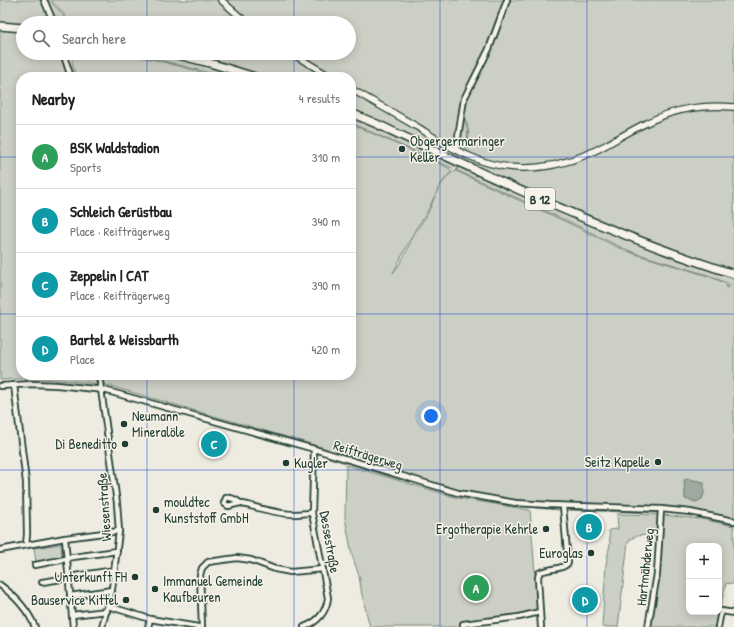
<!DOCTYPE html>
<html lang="en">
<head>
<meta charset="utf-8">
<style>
	body { margin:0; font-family:"Patrick Hand",sans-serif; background:#f6f6f6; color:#222 }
	.controls { position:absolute; right:12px; bottom:12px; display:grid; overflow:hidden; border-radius:8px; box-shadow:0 2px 10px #0003 }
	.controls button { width:36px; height:36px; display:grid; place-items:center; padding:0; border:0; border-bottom:1px solid #e0e0e0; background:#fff; color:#222; font:20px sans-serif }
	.you { position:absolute; left:431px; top:416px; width:14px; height:14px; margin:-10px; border:3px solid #fff; border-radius:50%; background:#1a73e8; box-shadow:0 0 0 6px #1a73e833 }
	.badge { display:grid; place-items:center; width:26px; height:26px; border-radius:50%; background:#1f3d34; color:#fff; font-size:13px; font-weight:700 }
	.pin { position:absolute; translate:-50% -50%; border:2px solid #fff; box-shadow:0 1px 4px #0006 }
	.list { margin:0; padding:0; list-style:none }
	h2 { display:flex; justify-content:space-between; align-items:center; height:52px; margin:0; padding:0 16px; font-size:17px }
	h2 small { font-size:13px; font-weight:400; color:#767676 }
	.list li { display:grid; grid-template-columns:26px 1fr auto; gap:12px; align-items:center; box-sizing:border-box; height:64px; padding:0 16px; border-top:1px solid #e0e0e0 }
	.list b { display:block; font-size:15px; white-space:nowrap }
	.list p { margin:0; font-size:13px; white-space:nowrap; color:#767676 }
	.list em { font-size:13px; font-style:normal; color:#767676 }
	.icon { flex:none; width:22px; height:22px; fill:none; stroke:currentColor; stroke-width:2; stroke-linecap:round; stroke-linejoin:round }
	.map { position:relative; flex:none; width:734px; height:627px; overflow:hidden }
	.search { position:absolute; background:#fff; box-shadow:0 2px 10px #0003; left:16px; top:16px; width:340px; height:44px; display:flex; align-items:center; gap:10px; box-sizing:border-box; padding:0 14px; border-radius:22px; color:#767676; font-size:15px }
	.panel { position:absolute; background:#fff; box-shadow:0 2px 10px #0003; left:16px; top:72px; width:340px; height:308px; border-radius:16px }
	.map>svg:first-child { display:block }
	.green { fill:#cccfc4; stroke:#76867c; fill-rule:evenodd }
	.water { fill:#9fa99f; stroke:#6c7e74 }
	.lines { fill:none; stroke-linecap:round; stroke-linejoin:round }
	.minor-casing { stroke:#1f3d34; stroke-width:8 }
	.major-casing { stroke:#1f3d34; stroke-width:8 }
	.highway-casing { stroke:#1f3d34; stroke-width:10 }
	.minor { stroke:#f7f3e8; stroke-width:4.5 }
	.major { stroke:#f7f3e8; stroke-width:5.5 }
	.highway { stroke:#f7f3e8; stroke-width:7 }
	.grid { fill:none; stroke:#1d4ed8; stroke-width:1; stroke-opacity:0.55 }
	.poi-dot { fill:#1f3d34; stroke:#f7f3e8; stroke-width:1.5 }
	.labels { text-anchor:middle; stroke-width:3; stroke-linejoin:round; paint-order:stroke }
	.shield { fill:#f7f3e8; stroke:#60746a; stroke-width:1 }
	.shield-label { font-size:13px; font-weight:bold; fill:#1f3d34 }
	.poi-label { font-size:14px; fill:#1f3d34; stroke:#f7f3e8; text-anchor:end }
	.street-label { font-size:14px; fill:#1f3d34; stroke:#f7f3e8 }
</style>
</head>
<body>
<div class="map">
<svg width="734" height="627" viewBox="0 0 734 627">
	<rect width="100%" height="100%" fill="#eeece1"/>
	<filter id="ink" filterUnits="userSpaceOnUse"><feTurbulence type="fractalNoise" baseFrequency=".025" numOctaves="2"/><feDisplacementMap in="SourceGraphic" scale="8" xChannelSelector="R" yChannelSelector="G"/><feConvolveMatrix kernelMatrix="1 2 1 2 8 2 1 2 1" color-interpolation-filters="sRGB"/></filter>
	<g filter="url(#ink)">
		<g class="green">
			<path d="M0 0H43L52 23H23V25L0 23Z"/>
			<path d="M46 0H49L63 15 67 23H55Z"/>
			<path d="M51 0H218L245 23H68L64 14Z"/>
			<path d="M223 0H734V271L706 262 587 217 351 110V91L464 157C490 167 518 173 547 169L548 166H538L496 164 466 153C470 137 470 129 463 113L456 142 450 145 351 87V77H335L294 53H349V23H250Z"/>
			<path d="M0 29 23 31V53H62L69 77H21V375H97V384C65 380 33 377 0 380Z"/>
			<path d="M73 53H121L156 60 220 77H76L72 62Z"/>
			<path d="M128 53H156L244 77H225L156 59Z"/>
			<path d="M183 53H288L328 77H264Z"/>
			<path d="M463 117C469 129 469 140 464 153L460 150V138Z"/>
			<path d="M351 118 459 165 454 169 351 123Z"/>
			<path d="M351 124 437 162 450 169 451 172 439 187 425 216 416 228 393 273C404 261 409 243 417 229 420 225 423 221 426 217 433 204 440 175 456 171L575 226 617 247 635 254 708 276 727 284 726 288 731 285 708 275 635 253 618 246 576 225 456 170 460 166 624 239 664 255 734 278V519L661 507 618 506 550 503 502 499 459 490 399 474 328 452V449L318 446 103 384 102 375H351Z"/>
			<path d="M327 455 401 479V480L326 457Z"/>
			<path d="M346 465 458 498 530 510 538 611 459 626V627H370L362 595 359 576 352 555 345 518Z"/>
			<path d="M430 487C473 498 516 506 560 508V510C515 507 473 500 430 488Z"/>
			<path d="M565 508 656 511 657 513 565 510Z"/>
			<path d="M617 514 660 515 659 537C646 536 637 532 628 542L618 627H602L606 564 610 544 609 530 618 529Z"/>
			<path d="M662 515 701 519 734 526V584L726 583 716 627H649ZM689 546H719V612H689Z"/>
			<path d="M61 544 62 558 36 562 34 548Z"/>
		</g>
		<path class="water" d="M689 479 704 482V494L702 499 696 502 685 499 684 480Z"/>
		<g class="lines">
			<g class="minor-casing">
				<g id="minor">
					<path d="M44 0 54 23"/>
					<path d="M63 53 71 77"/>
					<path d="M456 150 464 99 489 49 507 0"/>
					<path d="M99 375 117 503 119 531 112 589 102 627"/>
					<path d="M14 385 26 482 27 534 26 545"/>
					<path d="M0 386 32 384 57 385 104 390 314 449 458 493 516 503 550 505 661 509 690 512 734 521"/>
					<path d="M240 503 228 506 224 503 226 498C234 496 236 502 243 504 259 508 277 514 293 514 299 514 306 513 312 513"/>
					<path d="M65 538 73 627"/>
					<path d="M0 550 65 538 119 531"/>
					<path d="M66 558 117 551"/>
					<path d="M35 565 66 559"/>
					<path d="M68 577 115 570"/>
					<path d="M42 582 68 578"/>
					<path d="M0 585C15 596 28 610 35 627"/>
					<path d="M70 596 112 590"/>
					<path d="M108 606 150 619 198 627"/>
					<path d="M540 612 538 578 539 573C547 568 563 570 568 563L563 506"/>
					<path d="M72 615 107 611"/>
					<path d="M148 627 150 619"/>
					<path d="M202 627 200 575 202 568 208 562 237 558 251 560 275 569 291 572 323 569"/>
					<path d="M304 627C318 622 326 613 328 598L312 513 314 449"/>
					<path d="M463 627V624L519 617 540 612 541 627"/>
					<path d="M648 627 657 574 661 509"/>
					<path d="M718 627 721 611 734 613"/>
				</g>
			</g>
			<g class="major-casing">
				<g id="major">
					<path d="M221 0 247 23"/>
					<path d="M291 53 331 77"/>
					<path d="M351 89C374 102 397 115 419 128 435 138 450 148 467 155 513 177 563 169 606 145 652 119 679 102 734 107"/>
				</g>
			</g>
			<g class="highway-casing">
				<g id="highway">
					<path d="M0 26 23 28"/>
					<path d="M170 53 210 63 255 77"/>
					<path d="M351 113 377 124C494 179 611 235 734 274"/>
				</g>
			</g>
			<use href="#minor" class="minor"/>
			<use href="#major" class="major"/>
			<use href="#highway" class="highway"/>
		</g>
	</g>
	<path class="grid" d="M147 0V23M294 0V23M440 0V627M587 0V627M147 53V77M294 53V77M0 157H21M351 157H734M0 314H21M351 314H734M147 375V627M294 375V627M0 470H734"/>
	<g class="poi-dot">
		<circle cx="402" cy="149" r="4"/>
		<circle cx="124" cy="424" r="4"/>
		<circle cx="125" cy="444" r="4"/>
		<circle cx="658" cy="462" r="4"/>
		<circle cx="286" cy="463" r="4"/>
		<circle cx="156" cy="510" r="4"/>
		<circle cx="546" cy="529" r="4"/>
		<circle cx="591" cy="553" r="4"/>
		<circle cx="135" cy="577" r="4"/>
		<circle cx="155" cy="589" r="4"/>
		<circle cx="126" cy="600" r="4"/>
	</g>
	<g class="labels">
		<rect class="shield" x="525" y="188" width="30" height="22" rx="3"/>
		<g class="shield-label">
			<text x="540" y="204">B 12</text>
		</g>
		<g class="poi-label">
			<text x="410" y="146" text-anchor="start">Obgergermaringer<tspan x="410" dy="16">Keller</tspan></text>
			<text x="132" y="421" text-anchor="start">Neumann<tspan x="132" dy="16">Mineralöle</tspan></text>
			<text x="117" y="449">Di Beneditto</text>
			<text x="650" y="467">Seitz Kapelle</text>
			<text x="294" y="468" text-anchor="start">Kugler</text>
			<text x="164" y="507" text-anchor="start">mouldtec<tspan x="164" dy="16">Kunststoff GmbH</tspan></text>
			<text x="538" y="534">Ergotherapie Kehrle</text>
			<text x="583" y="558">Euroglas</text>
			<text x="127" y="582">Unterkunft FH</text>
			<text x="163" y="586" text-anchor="start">Immanuel Gemeinde<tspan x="163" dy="16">Kaufbeuren</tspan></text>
			<text x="118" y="605">Bauservice Kittel</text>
		</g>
		<g class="street-label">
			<text transform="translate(368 455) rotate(17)" y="5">Reifträgerweg</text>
			<text transform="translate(104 507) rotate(-94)" y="5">Wiesenstraße</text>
			<text transform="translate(330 542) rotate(80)" y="5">Dessestraße</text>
			<text transform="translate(645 567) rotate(-84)" y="5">Hartmähderweg</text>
		</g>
	</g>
</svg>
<div class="controls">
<button>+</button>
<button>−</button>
</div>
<div class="you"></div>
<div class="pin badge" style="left:476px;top:588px;background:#2e9e5b">A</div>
<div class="pin badge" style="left:589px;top:527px;background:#0f9aa8">B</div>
<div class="pin badge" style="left:214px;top:444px;background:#0f9aa8">C</div>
<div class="pin badge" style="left:585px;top:600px;background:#0f9aa8">D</div>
<div class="search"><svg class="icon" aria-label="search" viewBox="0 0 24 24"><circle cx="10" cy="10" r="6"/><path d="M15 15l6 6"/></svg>Search here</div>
<section class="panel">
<h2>Nearby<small>4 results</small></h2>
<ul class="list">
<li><span class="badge" style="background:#2e9e5b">A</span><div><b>BSK Waldstadion</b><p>Sports</p></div><em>310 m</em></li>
<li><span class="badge" style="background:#0f9aa8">B</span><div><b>Schleich Gerüstbau</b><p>Place · Reifträgerweg</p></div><em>340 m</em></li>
<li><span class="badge" style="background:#0f9aa8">C</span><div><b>Zeppelin | CAT</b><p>Place · Reifträgerweg</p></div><em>390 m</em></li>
<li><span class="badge" style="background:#0f9aa8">D</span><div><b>Bartel &amp; Weissbarth</b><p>Place</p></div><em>420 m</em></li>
</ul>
</section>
</div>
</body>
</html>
